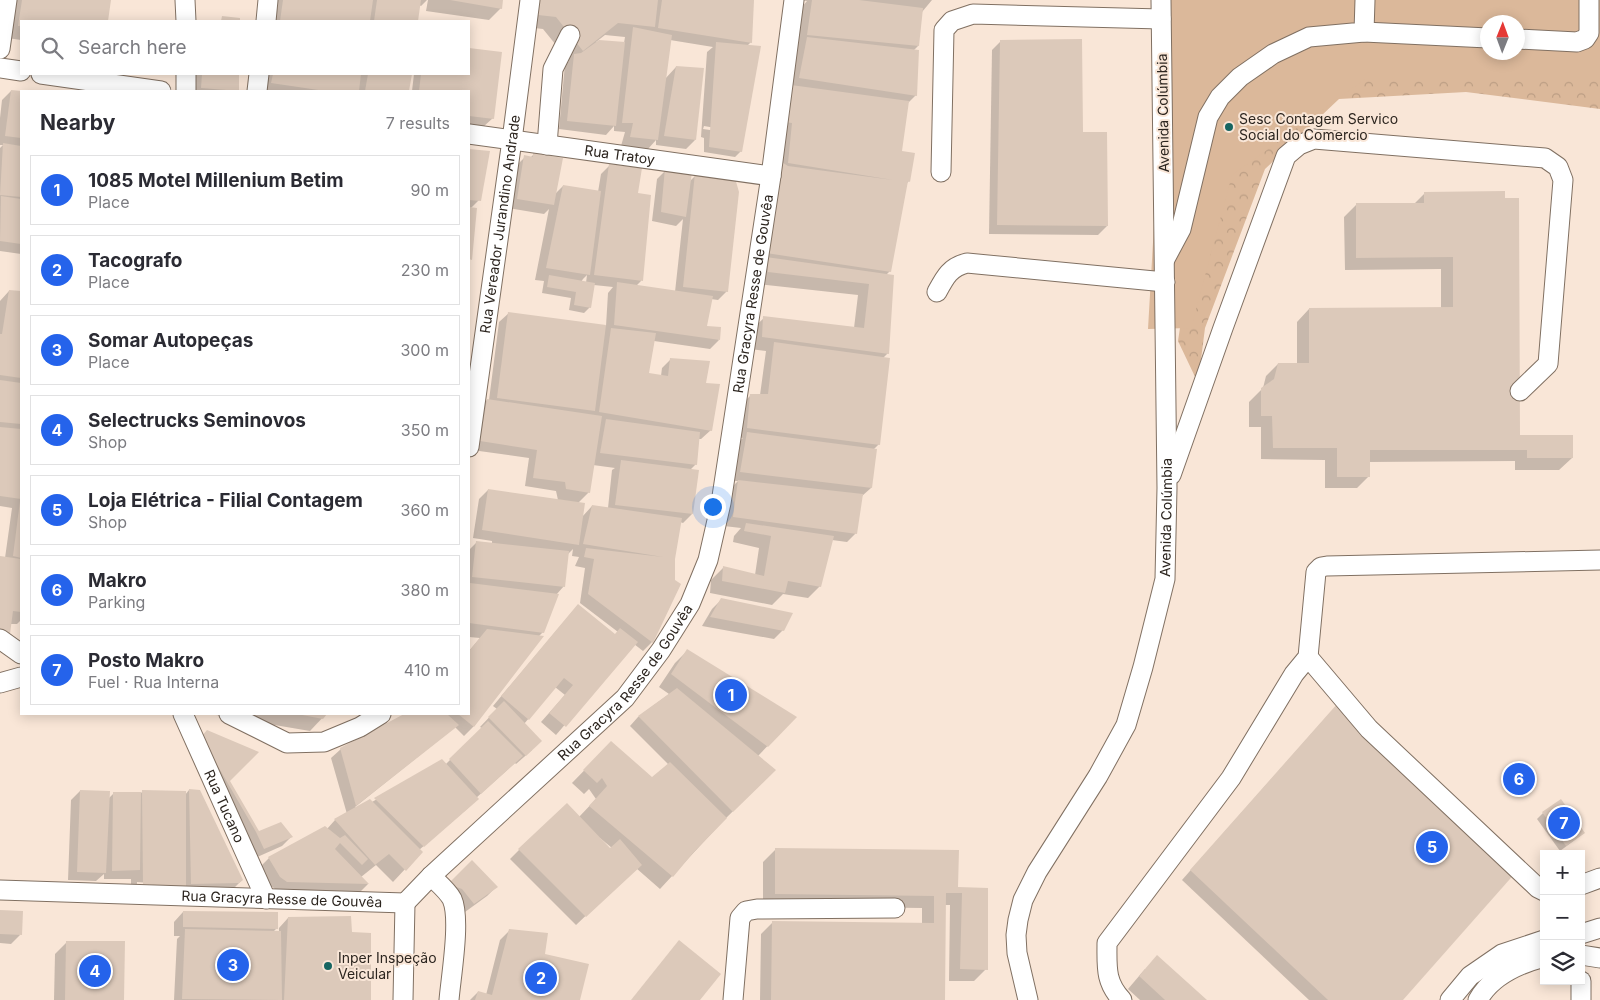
<!DOCTYPE html>
<html lang="en">
<head>
<meta charset="utf-8">
<style>
	body { margin:0; font-family:Inter,sans-serif; background:#f2f2f3; color:#2b2b33 }
	.controls { position:absolute; right:15px; bottom:15px; display:grid; overflow:hidden; border-radius:0px; box-shadow:0 2px 12px #0003 }
	.controls button { width:45px; height:45px; display:grid; place-items:center; padding:0; border:0; border-bottom:1px solid #e1e1e2; background:#fff; color:#2b2b33; font:25px sans-serif }
	.compass { position:absolute; left:1480px; top:15px; width:45px; height:45px; border-radius:50%; background:#fff; box-shadow:0 2px 12px #0003; rotate:1deg }
	.you { position:absolute; left:712px; top:506px; width:18px; height:18px; margin:-12px; border:4px solid #fff; border-radius:50%; background:#1a73e8; box-shadow:0 0 0 8px #1a73e833 }
	.badge { display:grid; place-items:center; width:32px; height:32px; border-radius:50%; background:#2563eb; color:#fff; font-size:16px; font-weight:700 }
	.pin { position:absolute; translate:-50% -50%; border:2px solid #fff; box-shadow:0 1px 5px #0006 }
	.list { margin:0; padding:0; list-style:none }
	h2 { display:flex; justify-content:space-between; align-items:center; height:65px; margin:0; padding:0 20px; font-size:21px }
	h2 small { font-size:16px; font-weight:400; color:#7c7c81 }
	.list li { display:grid; grid-template-columns:32px 1fr auto; gap:15px; align-items:center; box-sizing:border-box; height:70px; margin:0 10px 10px; padding:0 10px; border:1px solid #e1e1e2; border-radius:0px }
	.list b { display:block; font-size:19px; white-space:nowrap }
	.list p { margin:0; font-size:16px; white-space:nowrap; color:#7c7c81 }
	.list em { font-size:16px; font-style:normal; color:#7c7c81 }
	.icon { flex:none; width:28px; height:28px; fill:none; stroke:currentColor; stroke-width:2; stroke-linecap:round; stroke-linejoin:round }
	.map { position:relative; flex:none; width:1600px; height:1000px; overflow:hidden }
	.search { position:absolute; background:#fff; box-shadow:0 2px 12px #0003; left:20px; top:20px; width:450px; height:55px; display:flex; align-items:center; gap:12px; box-sizing:border-box; padding:0 18px; border-radius:0px; color:#7c7c81; font-size:19px }
	.panel { position:absolute; background:#fff; box-shadow:0 2px 12px #0003; left:20px; top:90px; width:450px; height:625px; border-radius:0px }
	.map>svg:first-child { display:block }
	.forest { fill:url(#forest-crowns) }
	.pitch { fill:#dbb89a; fill-rule:evenodd }
	.shadow { fill:#0003; fill-rule:evenodd }
	.building { fill:#dcc9ba }
	.lines { fill:none; stroke-linecap:round; stroke-linejoin:round }
	.minor-casing { stroke:#807062; stroke-width:21 }
	.minor { stroke:#fff; stroke-width:19 }
	.poi-dot { fill:#176561; stroke:#f9e6d7; stroke-width:2 }
	.labels { text-anchor:middle; stroke-width:4; stroke-linejoin:round; paint-order:stroke }
	.street-label { font-size:14px; fill:#2c251f; stroke:#f9e6d7 }
	.poi-label { font-size:14px; fill:#2c251f; stroke:#f9e6d7; text-anchor:start }
</style>
</head>
<body>
<div class="map">
<svg width="1600" height="1000" viewBox="0 0 1600 1000">
	<defs>
		<pattern id="forest-crowns" width="20" height="18" patternUnits="userSpaceOnUse" patternTransform="scale(1.25)"><rect width="20" height="18" fill="#dbb89a"/><path d="M2 6a3 3 0 1 1 6 0M12 15a3 3 0 1 1 6 0" fill="none" stroke="#bc9e84"/></pattern>
	</defs>
	<rect width="100%" height="100%" fill="#f9e6d7"/>
	<path class="forest" d="M1600 44V109L1466 92 1339 99 1265 169 1205 328 1198 383 1178 341 1187 281 1214 164 1280 74 1450 68Z"/>
	<path class="pitch" d="M1167 0H1600V79H1365L1232 175 1191 328 1148 329ZM1488 22H1518V52H1488Z"/>
	<g class="shadow">
		<path d="M12 0H110L107 21H21V40L7 38Z"/>
		<path d="M275 0H427L421 6 419 5 417 21H273Z"/>
		<path d="M428 0H502L501 8 489 20 426 11Z"/>
		<path d="M529 0H751V42L747 46 741 151 735 157 704 152V138L701 137 707 52 713 47 670 40 665 79 676 67 695 140 686 149 656 145V140L648 149 621 146 625 132 614 131V126L606 135 559 129 565 64 569 61 543 29 526 27ZM605 35 625 37 624 43 596 42ZM704 126 738 132V134L703 129Z"/>
		<path d="M794 0H932L922 12 918 46 913 51 916 95 908 103 900 152 909 181 906 184 890 271 886 275 888 353 883 358 879 444 873 450 871 488 862 496 856 533 847 542 832 540 820 586 808 598 783 594 772 605 710 593 711 580 723 568 755 575 759 548 733 542 734 536 741 528 724 526 729 490 738 481H732L738 442 743 438 738 437 742 404 751 395H760L766 351 750 349 751 330 764 318 854 328 858 295 757 284 798 47H795L801 8 807 1Z"/>
		<path d="M1001 41 1107 226 1098 235 989 234 992 50Z"/>
		<path d="M469 49 500 53 493 118 483 127 469 125V91H412L414 74H469Z"/>
		<path d="M195 74H238V91H193Z"/>
		<path d="M265 74H410L408 91H263Z"/>
		<path d="M11 91 21 92V254L0 251V148L3 145H0V118L2 100Z"/>
		<path d="M469 150 488 152 479 200 471 208 470 259 469 261Z"/>
		<path d="M534 154 555 194 563 186 598 192 601 174 610 165 637 194 641 281 636 286 675 292 683 219 676 226 652 221 657 179 666 170 690 181 696 175 727 291 718 300 711 299 706 327 719 340 710 349 654 341 648 374 661 376 662 368 671 359 705 384 711 430 701 439H698L696 464 690 470 692 514 683 523 680 522 652 642 643 651 634 644 556 735 541 722 565 695 555 687 524 724 532 750 516 764 515 763 476 798 468 808 419 850 421 852 393 882 376 865 361 877 368 884 359 893 278 891 271 886 260 867 269 858 327 829 335 820 347 814 331 758 341 749 407 714H469V651L480 638 469 637V550L477 542 492 544V541L473 538 479 499 488 490 558 500 556 491 525 486 529 458 472 450 478 409 487 400H489L499 322 509 313 606 326 608 293 613 287 594 285 590 307 584 313 569 310 571 298 542 293 544 281 535 280 549 209 544 214 508 208 516 166 525 157 530 158ZM587 275 586 283 581 282 583 279ZM593 465 615 468 612 470 608 508 592 506 582 517 578 503 589 492ZM573 549 572 556 579 557 575 566 585 568 580 603 618 632 614 636 578 605 493 706 497 709 480 727 482 728 446 764 442 761 372 802 356 809 355 807 455 727 464 736 473 727 541 637H538L543 632 556 595 564 586 568 554Z"/>
		<path d="M1425 193H1504L1519 436 1572 458 1559 470H1515V461L1369 462V476L1357 488H1325V460L1261 459V427H1249V402L1263 388 1266 376 1278 364H1297V322L1309 309 1441 308V269L1345 270 1344 217 1356 205 1414 204Z"/>
		<path d="M9 291 21 293V620L17 624H10L0 558H5L12 508 0 506V301Z"/>
		<path d="M721 600 783 630 774 639 702 626 712 609Z"/>
		<path d="M687 651 795 717 758 756 775 770 723 821 660 889 636 868 576 925 510 859 519 850 579 817 596 799 589 789 584 794 572 783 611 743 652 779 669 765 630 726 638 717 669 694 659 687 675 663ZM600 838 612 848 610 850 599 839Z"/>
		<path d="M216 714H326L310 731 216 715Z"/>
		<path d="M1329 714 1401 1000H1309L1182 880Z"/>
		<path d="M207 731 228 781 258 832 291 837 282 846 255 858 193 747Z"/>
		<path d="M189 790 242 880 230 892 131 895V879H104V874L96 881 68 880 71 800 80 791 108 799 114 793 140 794 143 791 185 795ZM137 882 175 885V888L137 884Z"/>
		<path d="M1543 813 1584 833 1560 851 1537 819Z"/>
		<path d="M776 849 957 889H987L986 969 974 981H949L950 905H945L943 1000H760L761 934 773 922 922 924V908L763 906V862Z"/>
		<path d="M472 861 496 887 487 896 465 912 453 898 441 894Z"/>
		<path d="M0 911 20 935 11 944 0 943Z"/>
		<path d="M183 912 277 928 273 932H279V928L288 918 351 934 369 1000H174L177 939 180 936H174V922Z"/>
		<path d="M509 931 544 955 578 1000H470L478 992 486 995 500 940Z"/>
		<path d="M67 942 123 1000H54L55 954Z"/>
		<path d="M1145 969 1205 1000H1140L1128 989Z"/>
	</g>
	<g class="building">
		<path d="M22 0H111L108 21H21V26H18Z"/>
		<path d="M283 0H373L370 21H280Z"/>
		<path d="M377 0H421L418 21H374Z"/>
		<path d="M450 0H503L502 9Z"/>
		<path d="M540 0H658L655 27 618 23 583 51 556 17 538 15Z"/>
		<path d="M662 0H754L752 43 658 28Z"/>
		<path d="M812 0H859L923 8 919 46 807 35Z"/>
		<path d="M222 16 240 18V21H221Z"/>
		<path d="M633 27 672 35 658 140 630 137 633 123H622Z"/>
		<path d="M807 37 919 50 917 96 799 78Z"/>
		<path d="M1082 39 1083 132H1107L1108 226 997 225 1000 40Z"/>
		<path d="M599 40 625 42 616 126 567 121 574 54 581 53Z"/>
		<path d="M716 42 761 46 742 152 709 147Z"/>
		<path d="M469 48 502 52 494 119 469 116V91H419L421 74H469Z"/>
		<path d="M676 66 704 68 696 140 664 136Z"/>
		<path d="M202 74H239V91L201 88Z"/>
		<path d="M273 74H361L359 91H325L271 83Z"/>
		<path d="M368 74H412L409 91H365Z"/>
		<path d="M791 85 909 101 902 151 915 153 910 182 908 181 891 272 766 253 780 161 788 166 893 180 788 163 792 123 784 122Z"/>
		<path d="M11 90 21 91V138L5 136Z"/>
		<path d="M3 143 21 146V197L0 195Z"/>
		<path d="M469 149 490 151 481 201 469 200Z"/>
		<path d="M533 153 563 158 554 205 517 199 524 155 533 157Z"/>
		<path d="M609 164 642 168 638 193 651 195 643 281 594 275Z"/>
		<path d="M665 168 692 172 686 217 661 212Z"/>
		<path d="M695 173 735 178 739 192 728 292 683 287Z"/>
		<path d="M563 185 601 191 590 275 546 268Z"/>
		<path d="M1505 191V198H1519L1520 435H1573V458H1527V450H1370V477H1337V448H1273L1272 416H1261V388L1274 379 1278 363H1309V308L1453 307V257L1356 258V203H1424V192Z"/>
		<path d="M1 196 21 199V244L0 241Z"/>
		<path d="M469 207 477 208 472 260 469 259Z"/>
		<path d="M766 257 894 275 889 354 762 337 763 316 864 328 869 284 768 272Z"/>
		<path d="M549 275 595 283 591 308 574 305 576 292 547 287Z"/>
		<path d="M617 282 713 296 707 326 721 327 720 340 614 325Z"/>
		<path d="M9 290 21 291V378L0 375V334H2Z"/>
		<path d="M508 312 606 325 595 411 497 398Z"/>
		<path d="M611 328 656 333 649 373 668 376 670 358 710 361 706 383 720 384 712 431 599 412Z"/>
		<path d="M774 342 890 358 880 445 747 428 750 394H768Z"/>
		<path d="M0 380 21 383V424L0 422Z"/>
		<path d="M487 399 602 416 590 493 566 489 565 482 533 478 537 450 480 441Z"/>
		<path d="M606 419 700 432 697 465 600 453Z"/>
		<path d="M0 427 21 429V499L0 496Z"/>
		<path d="M747 432 877 449 872 488 740 472Z"/>
		<path d="M621 460 699 470 693 514 615 505Z"/>
		<path d="M738 480 863 494 857 534 733 517Z"/>
		<path d="M488 489 585 503 579 545 482 530Z"/>
		<path d="M20 501H21V558L13 556Z"/>
		<path d="M592 505 682 518 675 559V580L681 584 653 643 588 594 594 559 584 557 586 548 663 557 583 544Z"/>
		<path d="M746 523 834 536 821 587 788 581 785 593 722 581 723 566 764 576 771 536 744 531Z"/>
		<path d="M476 541 569 551 565 587 472 577Z"/>
		<path d="M0 556 21 559V612L13 611 10 634 0 633Z"/>
		<path d="M470 583 559 594 544 633 469 623Z"/>
		<path d="M721 598 793 613 784 631 710 617Z"/>
		<path d="M578 604 615 634 620 628 638 642 566 727 549 713 573 685 564 678 529 720 501 696Z"/>
		<path d="M487 629 544 636 474 727 458 714H469V651Z"/>
		<path d="M687 649 797 717 768 747 671 674Z"/>
		<path d="M677 688 776 770 733 812 638 716Z"/>
		<path d="M504 701 542 741 526 756 488 717Z"/>
		<path d="M1338 703 1517 871 1403 1000H1328L1190 870Z"/>
		<path d="M297 714H327L323 719Z"/>
		<path d="M404 714H447L459 725 356 806 340 748Z"/>
		<path d="M488 721 523 756 481 794 449 759Z"/>
		<path d="M207 730 259 752 230 781 259 831 281 822 293 837 264 849 256 832 201 737Z"/>
		<path d="M611 741 652 777 670 762 727 818 693 853 673 877 589 806 607 786 602 778 597 783 583 770Z"/>
		<path d="M442 759 479 799 424 847 374 798Z"/>
		<path d="M189 789 200 790 243 880 239 883 191 884Z"/>
		<path d="M80 790 110 791 106 873 77 872Z"/>
		<path d="M142 790 186 791V888L143 884Z"/>
		<path d="M113 792H141L140 870 112 871Z"/>
		<path d="M370 799 423 852 406 871 389 854 375 865 334 819Z"/>
		<path d="M1561 799 1585 833 1566 846 1542 812Z"/>
		<path d="M567 803 610 848 620 839 642 865 586 917 518 849Z"/>
		<path d="M325 826 340 838 345 835 368 859 362 865 340 843 335 849 369 884 287 882 280 877 268 857Z"/>
		<path d="M775 848 959 850 958 887 988 888V970L960 969 962 893H946L945 1000H771L772 921 934 923V896L775 894Z"/>
		<path d="M472 860 498 887 474 904 462 889 448 884Z"/>
		<path d="M0 910 23 911 22 935 0 934Z"/>
		<path d="M183 911 278 912V929L183 927Z"/>
		<path d="M351 916 352 932 371 933V1000H284L288 917Z"/>
		<path d="M185 929 281 931 282 1000 182 999Z"/>
		<path d="M509 929 548 933 545 954 589 964 580 1000H475L478 991 492 995Z"/>
		<path d="M679 940 721 974 700 1000H631Z"/>
		<path d="M66 941H125L124 1000H65Z"/>
		<path d="M1157 955 1207 1000H1165L1139 976Z"/>
	</g>
	<g class="lines">
		<g class="minor-casing">
			<g id="minor">
				<path d="M185 0 186 21"/>
				<path d="M266 21 268 0"/>
				<path d="M1364 32 1488 38"/>
				<path d="M1518 39 1577 42 1585 39 1589 33V0"/>
				<path d="M0 49 7 0"/>
				<path d="M0 68 21 71"/>
				<path d="M41 74 161 91"/>
				<path d="M186 74V91"/>
				<path d="M257 91 259 74"/>
				<path id="s1" d="M469 134 771 176"/>
				<path d="M547 145 553 69 570 35"/>
				<path d="M941 172 944 30 952 21 973 14 1161 19"/>
				<path d="M1165 259 1181 229 1208 117 1220 97 1240 77 1273 54 1309 37 1364 32 1365 0"/>
				<path d="M937 292C945 277 950 267 967 263L1165 282"/>
				<path id="s2" d="M469 447 512 140 530 0"/>
				<path d="M1171 475 1223 328 1286 156 1299 145 1314 139 1545 158 1558 167 1563 180 1548 364 1520 391"/>
				<path d="M0 639 21 654"/>
				<path d="M1308 657 1369 729 1538 888 1544 891"/>
				<path d="M0 683 21 677"/>
				<path id="s3" d="M183 714 266 899"/>
				<path d="M229 714 287 743 324 742 360 727 381 714"/>
				<path d="M431 876C438 883 447 890 452 899 461 919 451 976 449 1000"/>
				<path d="M1581 885 1600 878"/>
				<path id="s4" d="M0 890 405 903 431 876 625 698 661 650 690 604 708 560 721 503 771 176 794 0"/>
				<path d="M1581 934 1600 928"/>
				<path d="M1581 955 1600 958"/>
				<path d="M403 1000 405 903"/>
				<path d="M733 1000 740 918 746 911 757 909 895 908"/>
				<path id="s5" d="M1028 1000 1017 953 1016 935 1018 920 1023 900 1037 872 1098 776 1126 725 1143 667 1165 579 1167 488 1161 0"/>
				<path d="M1122 1000C1105 982 1107 967 1107 943L1231 778 1294 674 1308 657 1316 572 1321 567 1327 566 1600 560"/>
				<path d="M1450 1000 1470 976 1502 954 1544 940"/>
				<path d="M1478 1000C1491 976 1518 964 1544 957"/>
				<path d="M1581 1000V981"/>
			</g>
		</g>
		<use href="#minor" class="minor"/>
	</g>
	<g class="poi-dot">
		<circle cx="1229" cy="127" r="5"/>
		<circle cx="328" cy="966" r="5"/>
	</g>
	<g class="labels">
		<g class="street-label">
			<text transform="translate(1163 113) rotate(-91)" y="5">Avenida Colúmbia</text>
			<text dy="5" stroke="none"><textPath href="#s1" startOffset="152">Rua Tratoy</textPath></text>
			<text dy="5" stroke="none"><textPath href="#s2" startOffset="225">Rua Vereador Jurandino Andrade</textPath></text>
			<text dy="5" stroke="none"><textPath href="#s4" startOffset="1138">Rua Gracyra Resse de Gouvêa</textPath></text>
			<text dy="5" stroke="none"><textPath href="#s5" startOffset="518">Avenida Colúmbia</textPath></text>
			<text dy="5" stroke="none"><textPath href="#s4" startOffset="718">Rua Gracyra Resse de Gouvêa</textPath></text>
			<text dy="5" stroke="none"><textPath href="#s3" startOffset="101">Rua Tucano</textPath></text>
			<text dy="5" stroke="none"><textPath href="#s4" startOffset="282">Rua Gracyra Resse de Gouvêa</textPath></text>
		</g>
		<g class="poi-label">
			<text x="1239" y="124">Sesc Contagem Servico<tspan x="1239" dy="16">Social do Comercio</tspan></text>
			<text x="338" y="963">Inper Inspeção<tspan x="338" dy="16">Veicular</tspan></text>
		</g>
	</g>
</svg>
<div class="controls">
<button>+</button>
<button>−</button>
<button><svg class="icon" aria-label="layers" viewBox="0 0 24 24"><path d="M12 4l9 5-9 5-9-5zM3 14l9 5 9-5"/></svg></button>
</div>
<svg class="compass" viewBox="-18 -18 36 36"><path d="M0-13l5 13h-10z" fill="#e53935"/><path d="M0 13l5-13h-10z" fill="#7c7c81"/></svg>
<div class="you"></div>
<div class="pin badge" style="left:731px;top:695px">1</div>
<div class="pin badge" style="left:541px;top:978px">2</div>
<div class="pin badge" style="left:233px;top:965px">3</div>
<div class="pin badge" style="left:95px;top:971px">4</div>
<div class="pin badge" style="left:1432px;top:847px">5</div>
<div class="pin badge" style="left:1519px;top:779px">6</div>
<div class="pin badge" style="left:1564px;top:823px">7</div>
<div class="search"><svg class="icon" aria-label="search" viewBox="0 0 24 24"><circle cx="10" cy="10" r="6"/><path d="M15 15l6 6"/></svg>Search here</div>
<section class="panel">
<h2>Nearby<small>7 results</small></h2>
<ul class="list">
<li><span class="badge">1</span><div><b>1085 Motel Millenium Betim</b><p>Place</p></div><em>90 m</em></li>
<li><span class="badge">2</span><div><b>Tacografo</b><p>Place</p></div><em>230 m</em></li>
<li><span class="badge">3</span><div><b>Somar Autopeças</b><p>Place</p></div><em>300 m</em></li>
<li><span class="badge">4</span><div><b>Selectrucks Seminovos</b><p>Shop</p></div><em>350 m</em></li>
<li><span class="badge">5</span><div><b>Loja Elétrica - Filial Contagem</b><p>Shop</p></div><em>360 m</em></li>
<li><span class="badge">6</span><div><b>Makro</b><p>Parking</p></div><em>380 m</em></li>
<li><span class="badge">7</span><div><b>Posto Makro</b><p>Fuel · Rua Interna</p></div><em>410 m</em></li>
</ul>
</section>
</div>
</body>
</html>
